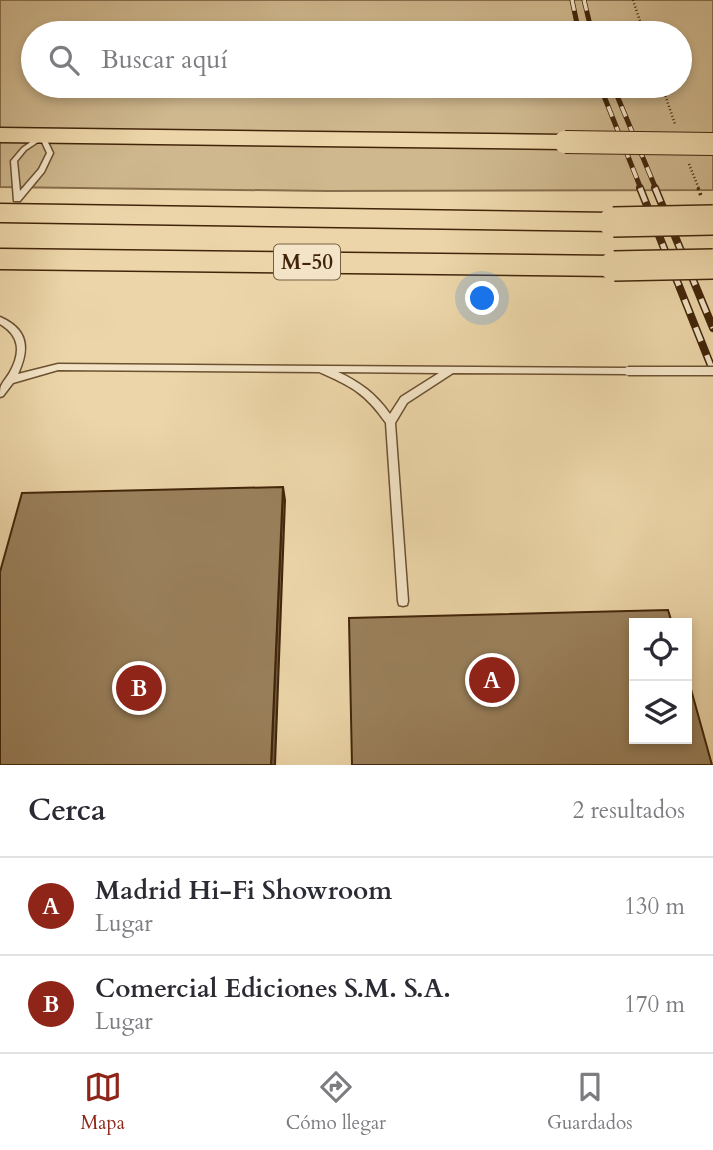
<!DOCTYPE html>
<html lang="es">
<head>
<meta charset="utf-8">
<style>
	body { margin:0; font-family:Cardo,serif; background:#f7f7f7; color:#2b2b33 }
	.controls { position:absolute; right:21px; bottom:21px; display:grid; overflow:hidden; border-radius:0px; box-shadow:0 4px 10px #0003 }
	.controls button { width:63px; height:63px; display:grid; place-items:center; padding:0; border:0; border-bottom:2px solid #e1e1e2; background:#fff; color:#2b2b33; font:35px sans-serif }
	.you { position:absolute; left:483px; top:299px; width:24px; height:24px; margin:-18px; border:5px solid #fff; border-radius:50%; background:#1a73e8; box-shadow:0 0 0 10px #1a73e833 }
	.badge { display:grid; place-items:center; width:46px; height:46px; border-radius:50%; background:#8f2418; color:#fff; font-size:23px; font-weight:700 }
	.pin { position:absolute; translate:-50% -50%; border:4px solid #fff; box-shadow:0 2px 7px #0006 }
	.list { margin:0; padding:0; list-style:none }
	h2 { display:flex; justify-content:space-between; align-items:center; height:91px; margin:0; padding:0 28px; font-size:30px }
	h2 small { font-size:23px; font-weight:400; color:#7c7c81 }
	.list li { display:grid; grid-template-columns:46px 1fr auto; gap:21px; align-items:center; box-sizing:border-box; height:98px; padding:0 28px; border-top:2px solid #e1e1e2 }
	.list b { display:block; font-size:26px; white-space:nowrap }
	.list p { margin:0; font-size:23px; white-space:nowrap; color:#7c7c81 }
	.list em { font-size:23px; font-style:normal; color:#7c7c81 }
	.icon { flex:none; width:38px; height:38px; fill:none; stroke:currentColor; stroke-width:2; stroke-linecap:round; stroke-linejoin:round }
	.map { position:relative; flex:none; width:713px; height:765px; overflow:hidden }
	.search { position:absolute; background:#fff; box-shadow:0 4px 10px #0003; left:21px; right:21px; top:21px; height:77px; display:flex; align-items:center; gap:18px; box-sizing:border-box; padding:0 24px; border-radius:38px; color:#7c7c81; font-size:26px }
	.sheet { height:287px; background:#fff }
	nav { display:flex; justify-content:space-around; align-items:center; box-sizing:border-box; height:98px; border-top:2px solid #e1e1e2; background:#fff; font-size:19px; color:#7c7c81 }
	nav a { display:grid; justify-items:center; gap:4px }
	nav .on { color:#8f2418 }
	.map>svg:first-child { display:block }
	.green { fill:#cfb88e; stroke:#886e4c; stroke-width:2; fill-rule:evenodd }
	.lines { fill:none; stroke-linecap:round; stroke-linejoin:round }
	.lane-casing { stroke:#6c5131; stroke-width:3 }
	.highway-casing { stroke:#422509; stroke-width:3 }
	.path-far1 { stroke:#422509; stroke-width:2.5; stroke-dasharray:1 2.5; stroke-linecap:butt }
	.path { stroke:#422509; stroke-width:3.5; stroke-dasharray:2 3.5; stroke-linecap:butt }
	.lane { fill:#f3e4c7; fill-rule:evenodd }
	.highway { fill:#ecd6a9; fill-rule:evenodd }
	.rail-far1-casing { stroke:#422509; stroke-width:5 }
	.rail-casing { stroke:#422509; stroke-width:8 }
	.rail-far1 { stroke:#f3e4c7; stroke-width:3.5; stroke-dasharray:11; stroke-linecap:butt }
	.rail { stroke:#f3e4c7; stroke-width:5; stroke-dasharray:15; stroke-linecap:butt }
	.lane-bridge-casing { stroke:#6c5131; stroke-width:11; stroke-linecap:butt }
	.highway-bridge-far1-casing { stroke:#422509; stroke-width:24; stroke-linecap:butt }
	.highway-bridge-casing { stroke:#422509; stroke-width:32; stroke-linecap:butt }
	.lane-bridge { stroke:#f3e4c7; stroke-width:8 }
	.highway-bridge-far1 { stroke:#ecd6a9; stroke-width:22 }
	.highway-bridge { stroke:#ecd6a9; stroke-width:29 }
	.shaded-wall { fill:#6c5a40; stroke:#422509; stroke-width:2 }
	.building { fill:#9a815c; stroke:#422509; stroke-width:2 }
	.labels { text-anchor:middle; stroke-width:5; stroke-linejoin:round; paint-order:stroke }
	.shield { fill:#f3e4c7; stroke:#775e42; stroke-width:2 }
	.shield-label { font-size:21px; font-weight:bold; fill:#422509 }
</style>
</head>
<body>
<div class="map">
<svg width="713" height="765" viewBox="0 0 713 765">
	<rect width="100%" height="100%" fill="#ecd6a9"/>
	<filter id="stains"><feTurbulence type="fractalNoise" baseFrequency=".00286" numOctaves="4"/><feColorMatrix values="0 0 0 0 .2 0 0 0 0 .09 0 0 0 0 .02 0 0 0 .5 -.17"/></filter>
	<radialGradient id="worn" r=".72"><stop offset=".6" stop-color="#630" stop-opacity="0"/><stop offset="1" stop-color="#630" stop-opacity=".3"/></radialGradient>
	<path class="green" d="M0 0H713V190L327 191 0 187ZM33 33H680V86H33Z"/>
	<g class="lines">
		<g class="lane-casing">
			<g id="lane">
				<path d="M42 134 45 136 53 153 44 172 20 201H14L11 161 22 148ZM41 140 47 153 39 169 20 191 17 161 26 150Z"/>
				<path d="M0 317C28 329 30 348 18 374L58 364 628 368 631 369 632 371 631 373 628 374 453 373 407 403 395 423 408 601 407 605 403 606 399 605 398 601 386 423C365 393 351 386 319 372L58 370 13 383 3 396 0 397C0 394 0 388 1 386 3 381 8 376 10 372 21 352 20 336 0 324ZM338 372 439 373 401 397 390 414C376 394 360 382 338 372Z"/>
			</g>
		</g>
		<g class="highway-casing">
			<g id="highway">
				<path d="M0 128 565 135 573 137 577 142 573 147 565 149 0 142Z"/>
				<path d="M0 204 613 213 622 216 626 222 622 228 613 231 0 222Z"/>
				<path d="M0 249 614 256 624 259 628 266 624 273 614 276 0 269Z"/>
			</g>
		</g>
		<g class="path-far1">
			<path d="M633 0 644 33"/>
			<path d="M662 86 675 124"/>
			<path d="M689 164 699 189"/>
		</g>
		<path class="path" d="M698 188 701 196"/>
		<use href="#lane" class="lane"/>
		<use href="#highway" class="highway"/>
		<g class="rail-far1-casing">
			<g id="rail-far1">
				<path d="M572 0 579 33"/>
				<path d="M584 0 592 33"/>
				<path d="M600 86 641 189"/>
				<path d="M613 86 656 189"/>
			</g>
		</g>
		<g class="rail-casing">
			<g id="rail">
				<path d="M640 188 713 371"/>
				<path d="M655 188 713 328"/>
			</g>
		</g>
		<use href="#rail-far1" class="rail-far1"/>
		<use href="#rail" class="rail"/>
		<g class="lane-bridge-casing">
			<path id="lane-bridge" d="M628 371H713"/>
		</g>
		<g class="highway-bridge-far1-casing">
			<path id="highway-bridge-far1" d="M565 142 713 144"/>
		</g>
		<g class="highway-bridge-casing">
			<g id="highway-bridge">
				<path d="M613 222 713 220"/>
				<path d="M614 266 713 264"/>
			</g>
		</g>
		<use href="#lane-bridge" class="lane-bridge"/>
		<use href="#highway-bridge-far1" class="highway-bridge-far1"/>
		<use href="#highway-bridge" class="highway-bridge"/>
	</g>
	<path class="shaded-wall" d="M283 487 285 500 275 765H271Z"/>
	<g class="building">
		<path d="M283 487 271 765H0V572L22 493Z"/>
		<path d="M668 610 672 623H634V739H687V675L712 765H352L349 618Z"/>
	</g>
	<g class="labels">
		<rect class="shield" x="274" y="244.5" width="66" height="35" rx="5"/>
		<g class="shield-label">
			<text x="307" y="269">M-50</text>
		</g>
	</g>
	<rect width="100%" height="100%" filter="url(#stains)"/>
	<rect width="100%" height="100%" fill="url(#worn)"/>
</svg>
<div class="controls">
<button><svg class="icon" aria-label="locate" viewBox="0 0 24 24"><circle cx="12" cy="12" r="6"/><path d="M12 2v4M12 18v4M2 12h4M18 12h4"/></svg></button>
<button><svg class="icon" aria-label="layers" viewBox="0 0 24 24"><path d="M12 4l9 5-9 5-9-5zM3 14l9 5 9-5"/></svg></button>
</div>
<div class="you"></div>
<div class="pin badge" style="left:492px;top:680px">A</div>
<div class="pin badge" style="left:139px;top:688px">B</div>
<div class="search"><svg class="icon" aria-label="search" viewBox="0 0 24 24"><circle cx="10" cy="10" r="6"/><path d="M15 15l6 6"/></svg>Buscar aquí</div>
</div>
<section class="sheet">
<h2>Cerca<small>2 resultados</small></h2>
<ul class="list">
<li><span class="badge">A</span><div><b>Madrid Hi-Fi Showroom</b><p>Lugar</p></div><em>130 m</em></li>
<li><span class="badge">B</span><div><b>Comercial Ediciones S.M. S.A.</b><p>Lugar</p></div><em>170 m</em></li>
</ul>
</section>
<nav>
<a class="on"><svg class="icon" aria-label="map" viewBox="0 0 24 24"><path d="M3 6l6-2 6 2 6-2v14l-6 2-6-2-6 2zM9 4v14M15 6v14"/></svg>Mapa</a>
<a><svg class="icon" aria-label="directions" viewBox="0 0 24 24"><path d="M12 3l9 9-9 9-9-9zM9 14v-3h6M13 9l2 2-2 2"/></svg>Cómo llegar</a>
<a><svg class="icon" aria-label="saved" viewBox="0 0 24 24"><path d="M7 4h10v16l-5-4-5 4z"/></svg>Guardados</a>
</nav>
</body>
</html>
